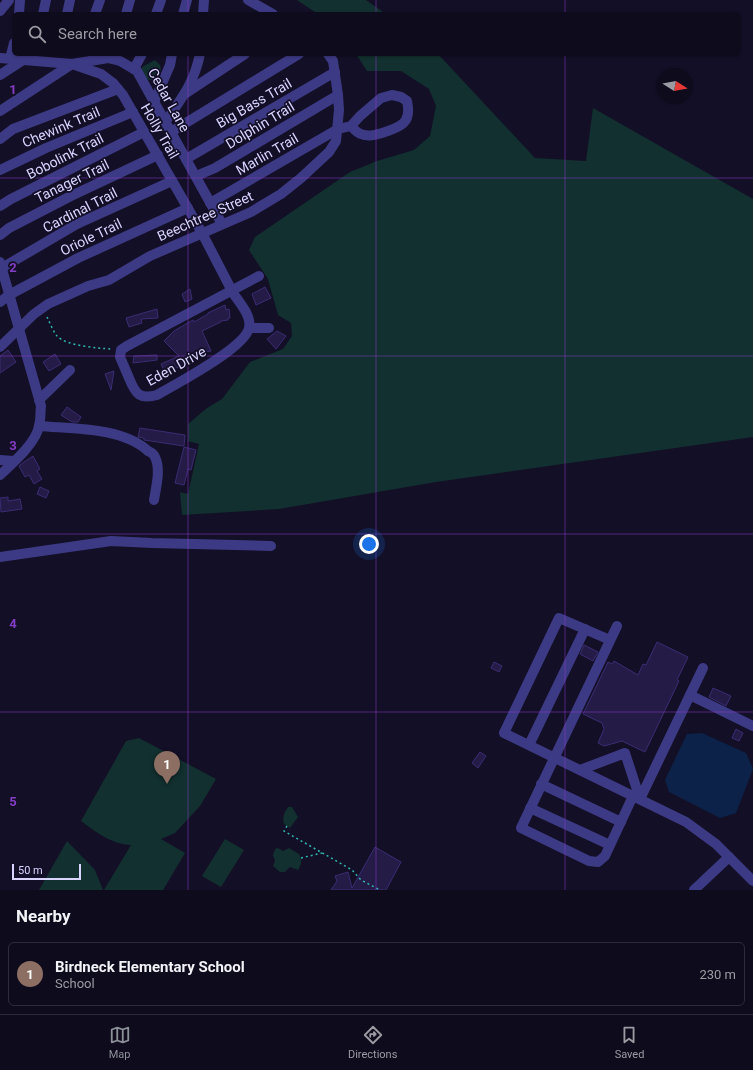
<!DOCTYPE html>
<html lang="en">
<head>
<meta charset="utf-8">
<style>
	body { margin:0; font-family:Roboto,sans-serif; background:#1c1929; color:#f1f3f6 }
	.compass { position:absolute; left:657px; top:68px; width:36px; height:36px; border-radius:50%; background:#0e0b1c; box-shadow:0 1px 3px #0004; rotate:101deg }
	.scale { position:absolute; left:12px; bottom:10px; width:69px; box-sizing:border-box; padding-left:4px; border:2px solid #d9d4ff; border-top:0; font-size:11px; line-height:14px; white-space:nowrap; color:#d9d4ff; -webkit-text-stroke:3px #130f26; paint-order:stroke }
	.you { position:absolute; left:369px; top:544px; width:14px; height:14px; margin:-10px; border:3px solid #fff; border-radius:50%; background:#1a73e8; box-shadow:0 0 0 6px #1a73e833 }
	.badge { display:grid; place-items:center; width:26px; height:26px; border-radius:50%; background:#8c9099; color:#fff; font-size:13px; font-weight:700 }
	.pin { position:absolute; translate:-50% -33px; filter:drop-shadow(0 1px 2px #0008) }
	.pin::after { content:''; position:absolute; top:21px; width:14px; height:12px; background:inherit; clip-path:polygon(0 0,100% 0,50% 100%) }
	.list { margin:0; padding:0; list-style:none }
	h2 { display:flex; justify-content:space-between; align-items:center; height:52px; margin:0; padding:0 16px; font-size:17px }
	h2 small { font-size:13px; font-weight:400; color:#9b9ba3 }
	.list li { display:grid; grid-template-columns:26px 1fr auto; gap:12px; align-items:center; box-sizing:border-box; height:64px; margin:0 8px 8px; padding:0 8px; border:1px solid #2e2b3b; border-radius:6px }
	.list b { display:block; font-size:15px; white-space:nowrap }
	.list p { margin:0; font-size:13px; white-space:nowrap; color:#9b9ba3 }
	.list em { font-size:13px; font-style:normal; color:#9b9ba3 }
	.icon { flex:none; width:22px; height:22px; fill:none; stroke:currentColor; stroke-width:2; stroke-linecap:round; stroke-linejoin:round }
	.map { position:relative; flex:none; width:753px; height:890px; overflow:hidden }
	.search { position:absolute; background:#0e0b1c; box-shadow:0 1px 3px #0004; left:12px; right:12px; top:12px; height:44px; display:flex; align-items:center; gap:10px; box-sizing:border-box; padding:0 14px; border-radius:6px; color:#9b9ba3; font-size:15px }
	.sheet { height:124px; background:#0e0b1c }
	nav { display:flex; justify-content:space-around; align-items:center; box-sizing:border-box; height:56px; border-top:1px solid #2e2b3b; background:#0e0b1c; font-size:11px; color:#9b9ba3 }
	nav a { display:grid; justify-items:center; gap:2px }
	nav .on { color:#8c9099 }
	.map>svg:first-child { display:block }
	.green { fill:#12302f }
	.water { fill:#0c2248 }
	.building { fill:#241b47; stroke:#3b2d73 }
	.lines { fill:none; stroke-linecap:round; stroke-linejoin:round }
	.path { stroke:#2fb8b0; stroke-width:1.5; stroke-dasharray:2 3; stroke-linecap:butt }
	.minor { stroke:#3d3a85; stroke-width:10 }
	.grid { fill:none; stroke:#843dc5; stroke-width:1; stroke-opacity:0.55 }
	.labels { text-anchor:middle; stroke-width:3.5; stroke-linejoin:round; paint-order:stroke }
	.street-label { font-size:14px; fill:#d9d4ff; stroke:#130f26 }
	.grid-label { font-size:13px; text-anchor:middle; font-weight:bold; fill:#843dc5; stroke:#130f26; stroke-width:3.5; stroke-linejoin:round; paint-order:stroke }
</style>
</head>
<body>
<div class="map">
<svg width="753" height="890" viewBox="0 0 753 890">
	<rect width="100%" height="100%" fill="#130f26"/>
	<g class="green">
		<path d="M297 0H366L386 14H318Z"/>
		<path d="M356 54H438L535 158 586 161 593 108 753 199V437L436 482 279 509 182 515 180 492 188 494 199 444 188 441V424L207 408 222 399 250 362 283 349 292 336 291 323 278 315 268 279 249 250 255 237 350 172 377 161 414 150 430 136 436 106 429 89 401 71H367Z"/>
		<path d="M155 60 160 65 161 70 157 78 151 80 146 79 141 70 142 67Z"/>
		<path d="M139 738 216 779 200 806 175 833 161 839 185 853 163 890H104L131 845C111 844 96 832 81 821L126 741Z"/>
		<path d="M288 807H292L298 817 290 828 284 824C282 817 284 813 288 807Z"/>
		<path d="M225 839 244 850 221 887 202 876Z"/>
		<path d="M67 841 95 870 103 890H39Z"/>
		<path d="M278 848 283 851 289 848 299 854C302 860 302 864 298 870L290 867 285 872H280L273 866 275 861 273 855 275 849Z"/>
	</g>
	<path class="water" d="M702 733 746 753 753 769 736 813 720 818 669 792 665 780 687 734Z"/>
	<g class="building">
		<path d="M265 287 271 298 256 305 252 294Z"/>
		<path d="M190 289 192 299 185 302 182 294Z"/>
		<path d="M225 305 226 310 229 309 230 318H228V320L221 321V322L202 331 211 351 196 354 197 357 196 359 165 373 161 364 179 356 164 341 174 331 193 320 194 322 208 314V313Z"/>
		<path d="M157 309 158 318 141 319 142 323 129 327 126 318Z"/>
		<path d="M277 331 286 336 276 349 267 339Z"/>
		<path d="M8 350 16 362 0 373V356Z"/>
		<path d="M55 354 61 364 49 371 43 362Z"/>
		<path d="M157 355V360L133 363 134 356Z"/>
		<path d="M114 371 111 390 105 374Z"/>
		<path d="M67 407 81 417 78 422H72L61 415Z"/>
		<path d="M140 428 185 435 184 446 144 440V438L138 437Z"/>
		<path d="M184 447 196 450 191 470 188 469 184 485 175 483Z"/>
		<path d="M33 456 40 469 37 471 42 479 34 484 29 475 25 477 19 466 24 462Z"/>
		<path d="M40 487 49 491 46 498 37 494Z"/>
		<path d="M8 497V501L20 499 22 509 1 512 0 498Z"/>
		<path d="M657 642 688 657 677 680 679 681 645 752 622 741 604 746 598 743 604 729 602 723 583 714 608 662 612 664 614 661 638 675 643 664 646 665Z"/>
		<path d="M584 645 598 652 593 661 580 654Z"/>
		<path d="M494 662 502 666 499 672 491 668Z"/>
		<path d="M713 688 731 696 726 706 709 697Z"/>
		<path d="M736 729 743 733 739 741 732 738Z"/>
		<path d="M480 752 486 756 478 768 472 763Z"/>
		<path d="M375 847 401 862 386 890H331L337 881 335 876 348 872 352 888Z"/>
	</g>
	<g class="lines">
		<g class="path">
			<path d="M47 317C50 323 53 331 57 336 66 346 98 348 111 349"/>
			<path d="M287 826 284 831 352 870 361 880 380 890"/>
			<path d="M301 858 322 853"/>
		</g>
		<g class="minor">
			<path d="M248 0 273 14"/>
			<path d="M0 11 9 0"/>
			<path d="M19 14 20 0"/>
			<path d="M43 14 46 0"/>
			<path d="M67 14 70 0"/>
			<path d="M95 14 100 0"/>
			<path d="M126 14 130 0"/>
			<path d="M156 14 161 0"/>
			<path d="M183 14 187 0"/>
			<path d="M203 14 204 0"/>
			<path d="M0 58 72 64 108 58 120 61 137 71 222 224"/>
			<path d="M10 59 14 43"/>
			<path d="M134 69 142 54"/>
			<path d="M0 75 23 60"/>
			<path d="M186 93 245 54"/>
			<path d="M154 102 170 65 172 54"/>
			<path d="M0 111 72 64 101 74 113 83 123 95 202 233 231 289 233 293C239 302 252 316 249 328 245 348 176 384 157 395 139 400 135 393 129 378 126 371 123 364 120 357L121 350 127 346 259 276"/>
			<path d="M165 122C182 98 194 83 200 54"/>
			<path d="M171 132 299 54"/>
			<path d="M0 139 13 129 118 89"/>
			<path d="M186 159 335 72"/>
			<path d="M0 170 46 148 133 112"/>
			<path d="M196 176 215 168 338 95"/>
			<path d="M210 203 338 129 351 126 360 116 381 98 392 95 401 97 407 101C412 123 401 127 382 133 375 135 368 137 361 134 357 133 354 129 351 126"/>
			<path d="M0 206 11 199 144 132"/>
			<path d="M0 235 9 228 71 196 158 155"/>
			<path d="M0 262 41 406C40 413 41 419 39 426 36 443 13 463 0 475"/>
			<path d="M0 269 77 224 172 181"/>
			<path d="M0 302 9 295 78 258 188 208"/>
			<path d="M250 328H269"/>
			<path d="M0 347 34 314 48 304 88 286 109 280 150 256 251 212 281 194 301 178 329 152 336 141 339 110 338 95 333 61 328 54"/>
			<path d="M39 400 70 370"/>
			<path d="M39 426C73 429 122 427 148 451 151 452 154 455 155 457 161 469 156 487 154 500"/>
			<path d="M0 460 14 461"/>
			<path d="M0 557 111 541 152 543 271 546"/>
			<path d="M617 626 521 828 589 861 598 862 605 856 633 796"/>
			<path d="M610 640 559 618 504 733 686 822 716 844 753 881"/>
			<path d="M690 695 753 726"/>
			<path d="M529 745 585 629"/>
			<path d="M580 770 625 753 640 799 703 668"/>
			<path d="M541 784 621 822"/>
			<path d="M530 808 610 845"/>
			<path d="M694 890 729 857"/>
		</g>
	</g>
	<path class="grid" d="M188 0V14M376 0V14M565 0V14M188 54V890M376 54V890M565 54V890M0 178H753M0 356H753M0 534H753M0 712H753"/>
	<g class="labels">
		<g class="street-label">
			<text transform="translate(169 100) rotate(61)" y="5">Cedar Lane</text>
			<text transform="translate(254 103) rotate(-30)" y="5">Big Bass Trail</text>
			<text transform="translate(260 125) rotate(-31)" y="5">Dolphin Trail</text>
			<text transform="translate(61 127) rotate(-23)" y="5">Chewink Trail</text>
			<text transform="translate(160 131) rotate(60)" y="5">Holly Trail</text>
			<text transform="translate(267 154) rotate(-30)" y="5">Marlin Trail</text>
			<text transform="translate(65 156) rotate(-27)" y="5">Bobolink Trail</text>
			<text transform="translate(72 181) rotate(-26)" y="5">Tanager Trail</text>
			<text transform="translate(80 210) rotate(-27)" y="5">Cardinal Trail</text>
			<text transform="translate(205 216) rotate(-24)" y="5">Beechtree Street</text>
			<text transform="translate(91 237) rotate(-26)" y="5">Oriole Trail</text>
			<text transform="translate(176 366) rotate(-29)" y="5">Eden Drive</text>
		</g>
	</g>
	<g class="grid-label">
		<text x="13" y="94">1</text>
		<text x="13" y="272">2</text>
		<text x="13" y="450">3</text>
		<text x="13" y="628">4</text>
		<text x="13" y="806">5</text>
	</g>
</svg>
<svg class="compass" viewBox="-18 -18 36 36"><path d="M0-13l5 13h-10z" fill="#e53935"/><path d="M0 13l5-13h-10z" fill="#9b9ba3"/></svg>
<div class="scale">50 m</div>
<div class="you"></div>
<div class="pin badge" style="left:167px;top:784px;background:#8d6e63">1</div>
<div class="search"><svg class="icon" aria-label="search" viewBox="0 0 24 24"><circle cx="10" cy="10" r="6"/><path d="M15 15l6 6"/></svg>Search here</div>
</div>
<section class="sheet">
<h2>Nearby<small></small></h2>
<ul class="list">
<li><span class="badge" style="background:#8d6e63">1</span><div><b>Birdneck Elementary School</b><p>School</p></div><em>230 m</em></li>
</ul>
</section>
<nav>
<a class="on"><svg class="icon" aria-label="map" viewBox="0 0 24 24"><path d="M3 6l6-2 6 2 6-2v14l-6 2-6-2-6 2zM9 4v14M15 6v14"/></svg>Map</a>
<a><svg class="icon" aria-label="directions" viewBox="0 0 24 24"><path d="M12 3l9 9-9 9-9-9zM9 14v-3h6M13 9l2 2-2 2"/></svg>Directions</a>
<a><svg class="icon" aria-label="saved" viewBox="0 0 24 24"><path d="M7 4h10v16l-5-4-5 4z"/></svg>Saved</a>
</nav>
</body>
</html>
